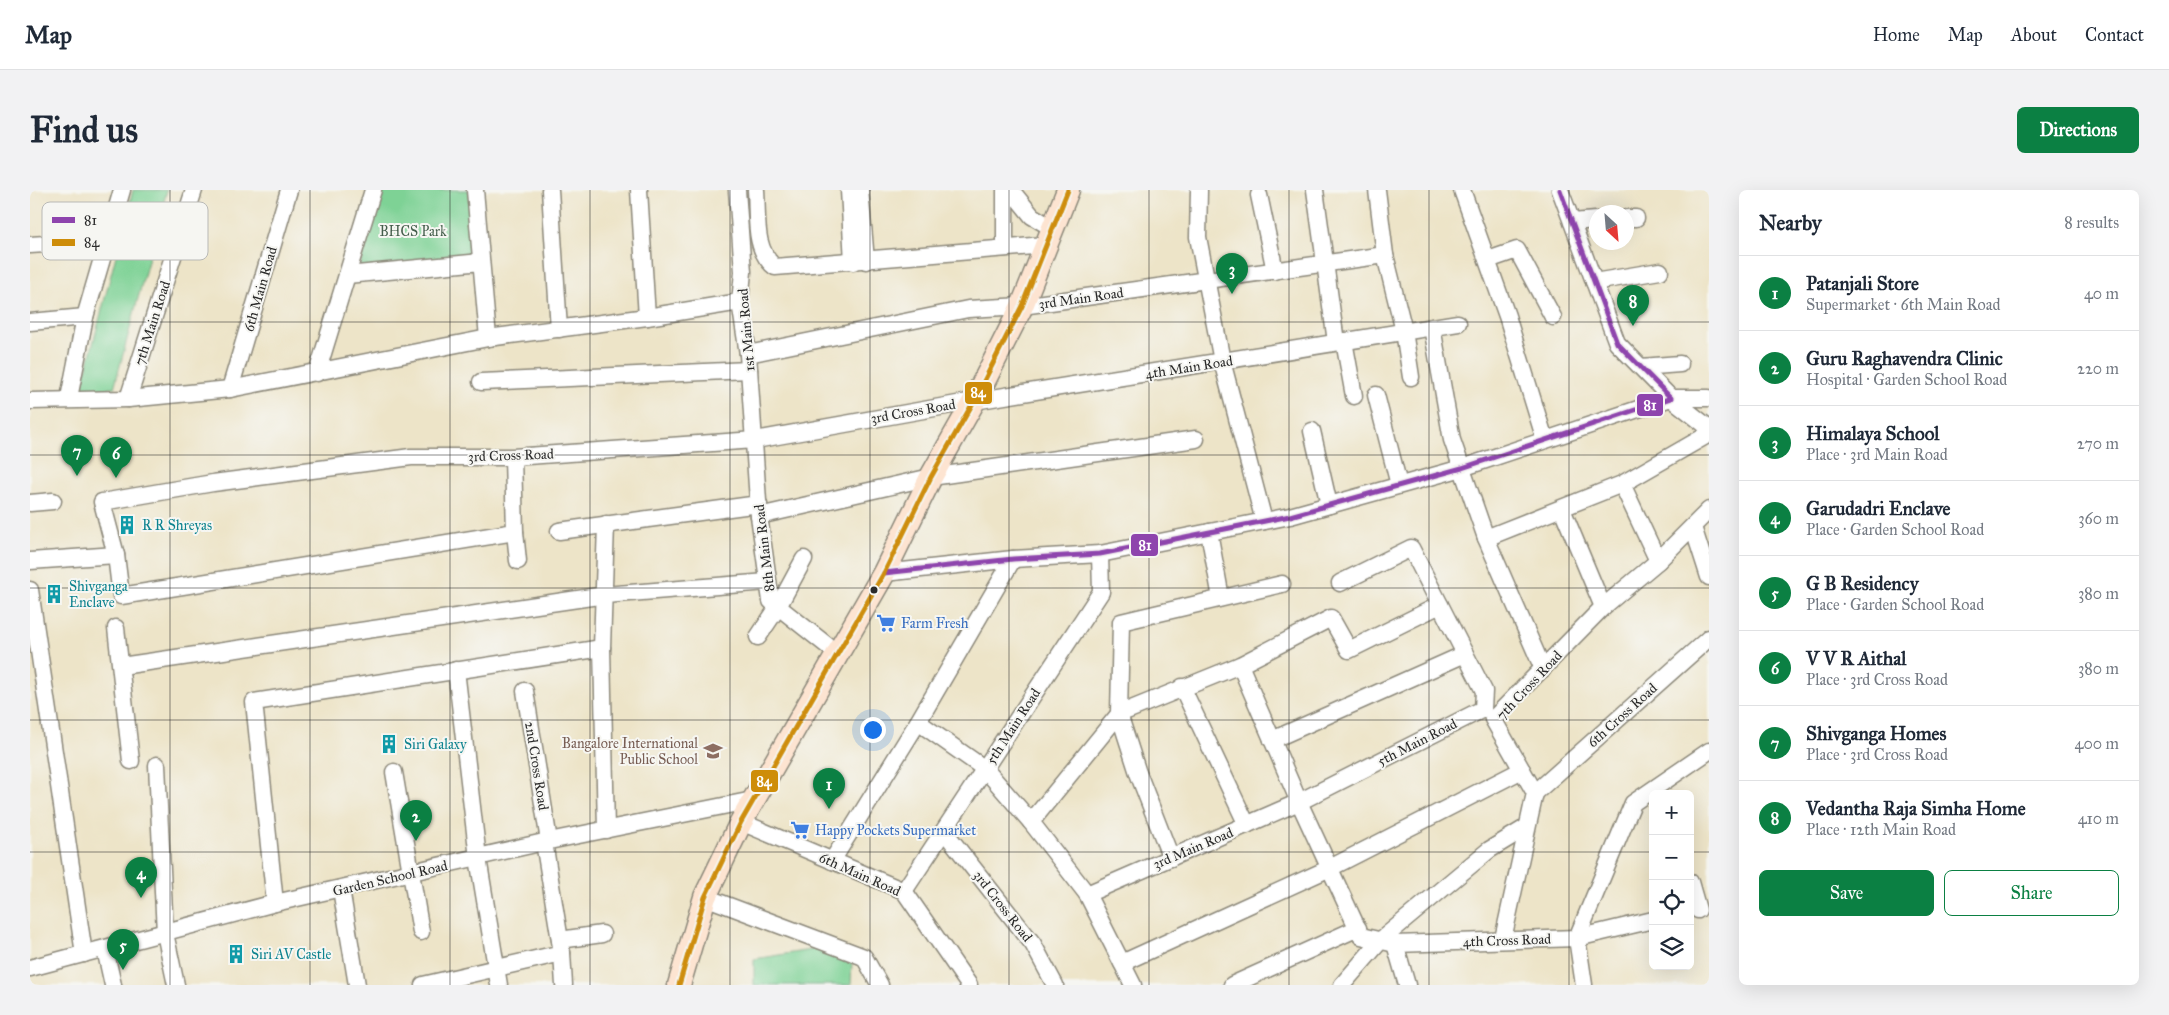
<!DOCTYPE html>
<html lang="en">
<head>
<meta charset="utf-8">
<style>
	body { margin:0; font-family:"IM FELL Great Primer",serif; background:#f2f2f3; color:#1f2937 }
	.controls { position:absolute; right:15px; bottom:15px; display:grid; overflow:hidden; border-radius:8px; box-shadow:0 5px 20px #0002 }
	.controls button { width:45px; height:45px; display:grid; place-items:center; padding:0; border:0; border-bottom:1px solid #e0e1e3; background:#fff; color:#1f2937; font:25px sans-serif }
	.compass { position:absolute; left:1559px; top:15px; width:45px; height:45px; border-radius:50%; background:#fff; box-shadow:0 5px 20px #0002; rotate:154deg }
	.you { position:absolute; left:842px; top:539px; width:18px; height:18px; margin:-12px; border:4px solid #fff; border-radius:50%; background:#1a73e8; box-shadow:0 0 0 8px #1a73e833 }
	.badge { display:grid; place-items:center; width:32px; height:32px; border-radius:50%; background:#0b8043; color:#fff; font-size:16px; font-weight:700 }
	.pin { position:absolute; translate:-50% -41px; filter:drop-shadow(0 1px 2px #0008) }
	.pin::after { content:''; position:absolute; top:26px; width:18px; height:15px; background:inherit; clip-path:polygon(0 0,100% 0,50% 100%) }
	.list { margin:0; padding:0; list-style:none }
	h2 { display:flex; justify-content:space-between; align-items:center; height:65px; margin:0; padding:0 20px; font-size:21px }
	h2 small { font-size:16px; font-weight:400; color:#747a83 }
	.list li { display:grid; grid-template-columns:32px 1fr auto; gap:15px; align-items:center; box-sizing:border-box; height:75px; padding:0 20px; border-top:1px solid #e0e1e3 }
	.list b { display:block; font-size:19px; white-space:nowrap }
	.list p { margin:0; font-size:16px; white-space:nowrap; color:#747a83 }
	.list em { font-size:16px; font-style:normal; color:#747a83 }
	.actions { display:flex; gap:10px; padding:15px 20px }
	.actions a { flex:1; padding:11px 0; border:1px solid #0b8043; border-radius:8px; text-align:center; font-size:18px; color:#0b8043 }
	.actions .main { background:#0b8043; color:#fff }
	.icon { flex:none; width:28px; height:28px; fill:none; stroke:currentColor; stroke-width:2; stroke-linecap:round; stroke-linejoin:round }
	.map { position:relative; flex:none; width:1679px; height:795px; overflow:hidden; border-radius:8px }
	header { display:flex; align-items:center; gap:30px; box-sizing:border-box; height:70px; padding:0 25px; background:#fff; border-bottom:1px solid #e0e1e3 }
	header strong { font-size:24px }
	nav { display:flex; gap:28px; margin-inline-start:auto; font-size:18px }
	.intro { display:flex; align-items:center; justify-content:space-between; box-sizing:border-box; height:120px; padding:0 30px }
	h1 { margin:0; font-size:35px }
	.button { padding:12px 22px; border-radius:8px; background:#0b8043; color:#fff; font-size:18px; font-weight:700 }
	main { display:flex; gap:30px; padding:0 30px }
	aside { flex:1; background:#fff; border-radius:8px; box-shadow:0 5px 20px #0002 }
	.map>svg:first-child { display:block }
	.green { fill:#7ed295; stroke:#547e60 }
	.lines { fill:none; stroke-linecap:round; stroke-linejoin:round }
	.minor-casing { stroke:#8c887a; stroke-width:19 }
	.secondary-casing { stroke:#8c887a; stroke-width:25 }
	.minor { stroke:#fff; stroke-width:16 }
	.secondary { stroke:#fde4d1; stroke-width:22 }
	.bus-1-casing { stroke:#f6f6f2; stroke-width:9 }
	.bus-2-casing { stroke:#f6f6f2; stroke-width:9 }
	.bus-1 { stroke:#8e44ad; stroke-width:5 }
	.bus-2 { stroke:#ce8d09; stroke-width:5 }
	.grid { fill:none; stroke:#2b2b2b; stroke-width:1; stroke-opacity:0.55 }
	.bus-dot { fill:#2b2b2b; stroke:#f6f6f2; stroke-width:2 }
	.labels { text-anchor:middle; stroke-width:4; stroke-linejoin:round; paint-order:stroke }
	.park-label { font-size:14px; fill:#445d4b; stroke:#f6f6f2 }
	.street-label { font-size:14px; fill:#2b2b2b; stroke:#f6f6f2 }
	.culture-label { font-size:14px; fill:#0d838f; stroke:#f6f6f2; text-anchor:start }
	.shop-label { font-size:14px; fill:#366cbe; stroke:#f6f6f2; text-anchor:start }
	.education-label { font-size:14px; fill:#785e54; stroke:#f6f6f2; text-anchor:end }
	.key { fill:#f6f6f2; stroke:#b9b9b6; stroke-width:1 }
	.key-label { font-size:14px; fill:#2b2b2b }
	.line-badge { stroke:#f6f6f2; stroke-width:2 }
	.badge-label { font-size:14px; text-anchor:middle; font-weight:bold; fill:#fff }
</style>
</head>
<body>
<header>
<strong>Map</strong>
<nav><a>Home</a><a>Map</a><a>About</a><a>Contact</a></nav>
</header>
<div class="intro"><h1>Find us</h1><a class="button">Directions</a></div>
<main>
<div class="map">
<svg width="1679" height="795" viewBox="0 0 1679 795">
	<rect width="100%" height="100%" fill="#f6f6f2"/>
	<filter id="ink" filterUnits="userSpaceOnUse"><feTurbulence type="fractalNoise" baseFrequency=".02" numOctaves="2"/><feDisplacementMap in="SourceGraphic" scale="10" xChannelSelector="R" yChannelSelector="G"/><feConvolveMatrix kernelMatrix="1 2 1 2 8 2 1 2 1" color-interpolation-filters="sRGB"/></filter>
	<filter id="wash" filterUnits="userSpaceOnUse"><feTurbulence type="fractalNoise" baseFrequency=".0096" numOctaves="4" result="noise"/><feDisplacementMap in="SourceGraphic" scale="20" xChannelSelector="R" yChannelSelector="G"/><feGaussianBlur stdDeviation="1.12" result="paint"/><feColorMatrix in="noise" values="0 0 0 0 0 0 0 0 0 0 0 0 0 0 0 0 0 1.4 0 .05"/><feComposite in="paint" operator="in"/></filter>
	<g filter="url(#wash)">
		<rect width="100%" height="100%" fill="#ede4c8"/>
		<g class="green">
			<path d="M103 0H137L84 198 51 200Z"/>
			<path d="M351 0H439L444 76 326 89Z"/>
			<path d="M799 757 822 770 821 795H724V769Z"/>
		</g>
	</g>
	<g filter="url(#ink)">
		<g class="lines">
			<g class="minor-casing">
				<g id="minor">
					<path d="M445 0 458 148"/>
					<path d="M520 0 529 139"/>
					<path d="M609 0 617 127"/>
					<path d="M707 0 713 82 710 112 718 164 729 326 741 411 808 464"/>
					<path d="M726 0C728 26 723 60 745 77L1015 55"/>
					<path d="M819 0 823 72"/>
					<path d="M830 0 836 71"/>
					<path d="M1169 0 1168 47 1192 171 1234 331"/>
					<path d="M1285 0 1306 152"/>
					<path d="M1347 0 1355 65 1374 141 1381 187"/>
					<path d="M1432 0 1477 126 1515 250"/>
					<path d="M985 5 1002 26 1022 38"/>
					<path d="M1229 5 1245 81"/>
					<path d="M1596 28H1606"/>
					<path d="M1542 32 1566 30"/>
					<path d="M0 55 78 50"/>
					<path d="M975 58V0"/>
					<path d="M1458 70 1487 60 1523 127"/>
					<path d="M317 85 451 72"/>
					<path d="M1564 92 1630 81"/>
					<path d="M0 132 55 127"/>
					<path d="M1402 137 1422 250 1456 348 1513 479"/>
					<path d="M1314 151 1324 206"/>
					<path d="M718 164 938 119 992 116 1355 65"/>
					<path d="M1611 177 1650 174"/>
					<path d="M287 183 343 0"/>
					<path d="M451 192 719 180"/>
					<path d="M200 199 259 0"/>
					<path d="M1346 205 1369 295"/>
					<path d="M39 208 55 127 92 0"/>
					<path d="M1679 208H1641L1679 238"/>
					<path d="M98 209 164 0"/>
					<path d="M0 211 98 209 200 199 458 148 617 127 710 112"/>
					<path d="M1282 241 1299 315"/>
					<path d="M483 267 485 342 91 406 86 365 72 312 183 293 381 267H483L725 250 944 211 1428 133"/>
					<path d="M1592 294 1628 371"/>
					<path d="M0 313 23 311"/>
					<path d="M1532 319 1573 417"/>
					<path d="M729 326 901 287 1166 249"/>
					<path d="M576 334 572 458 576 640"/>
					<path d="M1663 337 1679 387"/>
					<path d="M529 341 729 314"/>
					<path d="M485 342 488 371"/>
					<path d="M1179 342 1191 408"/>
					<path d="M1456 348 1592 294 1679 244"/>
					<path d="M0 371 86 365"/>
					<path d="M854 383 983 369 1070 364 1260 326 1432 278 1641 208 1587 153 1530 0"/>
					<path d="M0 400 54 764"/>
					<path d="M86 438 101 571"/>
					<path d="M728 447 748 417 774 369"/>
					<path d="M1210 475 1269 612 1331 746 1365 754 1547 748 1623 730"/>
					<path d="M91 476 575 405 737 392"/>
					<path d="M426 480 448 668 469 795"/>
					<path d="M1152 497 1217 635"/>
					<path d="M495 501 519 651"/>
					<path d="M888 532 955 579 1001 632 1057 704 1103 795"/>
					<path d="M1242 550 1435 464"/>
					<path d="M127 575 135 743 146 795"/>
					<path d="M364 582 391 742"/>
					<path d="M1505 603 1679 448"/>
					<path d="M711 632 874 701 939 795"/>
					<path d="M1001 632 1089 524 1210 475 1301 428 1319 460 1410 415"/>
					<path d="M914 641 1003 754 1025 795"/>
					<path d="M514 652 532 763 534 795"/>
					<path d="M1141 668 1108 583 1089 524 1091 432 1252 394"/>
					<path d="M802 671 888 532 983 369"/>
					<path d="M1660 692 1668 720"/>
					<path d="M311 699 327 795"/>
					<path d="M874 701 1071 402 1070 364"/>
					<path d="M1057 704 1269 612 1453 519 1454 501 1381 358 1310 393"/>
					<path d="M675 707 834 767 850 795"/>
					<path d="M245 713 224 512 572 458"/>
					<path d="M1473 749 1505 603 1463 529 1573 417 1628 371 1679 320"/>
					<path d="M530 750 572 744"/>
					<path d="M1365 754 1377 795"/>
					<path d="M75 759 83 795"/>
					<path d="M1092 773 1300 678 1492 580"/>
					<path d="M0 778 245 713 514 652 723 610"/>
					<path d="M393 795 532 763"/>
					<path d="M1202 795 1328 738"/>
					<path d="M1312 795 1352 749 1459 660 1497 637"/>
					<path d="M1554 795 1547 748 1603 613 1679 561"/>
				</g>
			</g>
			<g class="secondary-casing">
				<path id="secondary" d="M649 795 675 707 711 632 854 383 901 287 944 211 992 116 1038 0"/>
			</g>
			<use href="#minor" class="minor"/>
			<use href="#secondary" class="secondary"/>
			<g class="bus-1-casing">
				<path id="bus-1" d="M854 383 983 369 1070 364 1260 326 1432 278 1641 208 1587 153 1530 0"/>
			</g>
			<g class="bus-2-casing">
				<path id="bus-2" d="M649 795 675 707 711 632 854 383 901 287 944 211 992 116 1038 0"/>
			</g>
			<use href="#bus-1" class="bus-1"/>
			<use href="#bus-2" class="bus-2"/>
		</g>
	</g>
	<path class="grid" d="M140 0V795M280 0V795M420 0V795M560 0V795M700 0V795M840 0V795M979 0V795M1119 0V795M1259 0V795M1399 0V795M1539 0V795M0 132H1679M0 265H1679M0 398H1679M0 530H1679M0 662H1623M1660 662H1679"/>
	<defs>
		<g id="building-bare" transform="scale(1.5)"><path d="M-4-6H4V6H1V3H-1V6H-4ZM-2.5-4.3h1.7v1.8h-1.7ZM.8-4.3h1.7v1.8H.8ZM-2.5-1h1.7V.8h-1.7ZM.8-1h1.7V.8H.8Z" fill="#0f9aa8" stroke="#f6f6f2" stroke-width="2.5" paint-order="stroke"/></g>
		<g id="supermarket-bare" transform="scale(1.5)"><path d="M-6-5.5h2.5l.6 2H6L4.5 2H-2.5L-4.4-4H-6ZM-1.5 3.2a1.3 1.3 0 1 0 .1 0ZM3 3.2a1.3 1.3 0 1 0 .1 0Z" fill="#3f7fe0" stroke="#f6f6f2" stroke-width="2.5" paint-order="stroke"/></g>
		<g id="school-bare" transform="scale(1.5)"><path d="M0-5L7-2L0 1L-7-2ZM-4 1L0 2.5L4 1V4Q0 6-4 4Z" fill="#8d6e63" stroke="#f6f6f2" stroke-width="2.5" paint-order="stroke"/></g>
	</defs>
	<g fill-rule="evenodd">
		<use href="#building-bare" x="97" y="335"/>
		<use href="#building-bare" x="24" y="404"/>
		<use href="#supermarket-bare" x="856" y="433"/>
		<use href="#building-bare" x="359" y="554"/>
		<use href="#school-bare" x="683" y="561"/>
		<use href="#supermarket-bare" x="770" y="640"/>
		<use href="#building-bare" x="206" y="764"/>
	</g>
	<circle class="bus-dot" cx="844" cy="400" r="4.5"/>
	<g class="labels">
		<g class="park-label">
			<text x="383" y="46">BHCS Park</text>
		</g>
		<g class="street-label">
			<text transform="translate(230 99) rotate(-74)" y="5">6th Main Road</text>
			<text transform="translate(1051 108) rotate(-8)" y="5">3rd Main Road</text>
			<text transform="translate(122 133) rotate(-72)" y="5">7th Main Road</text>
			<text transform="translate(716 140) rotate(-95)" y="5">1st Main Road</text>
			<text transform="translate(1159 177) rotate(-9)" y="5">4th Main Road</text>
			<text transform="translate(883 221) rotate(-10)" y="5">3rd Cross Road</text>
			<text transform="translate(481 265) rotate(-2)" y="5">3rd Cross Road</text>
			<text transform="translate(734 358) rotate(-97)" y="5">8th Main Road</text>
			<text transform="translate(1499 495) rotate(-47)" y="5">7th Cross Road</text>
			<text transform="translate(1592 525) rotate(-42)" y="5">6th Cross Road</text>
			<text transform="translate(983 536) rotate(-57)" y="5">5th Main Road</text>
			<text transform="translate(1387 552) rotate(-27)" y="5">5th Main Road</text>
			<text transform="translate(507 576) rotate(81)" y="5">2nd Cross Road</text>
			<text transform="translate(1163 658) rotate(-23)" y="5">3rd Main Road</text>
			<text transform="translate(830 684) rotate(24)" y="5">6th Main Road</text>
			<text transform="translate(360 688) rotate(-13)" y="5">Garden School Road</text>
			<text transform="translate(973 716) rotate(52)" y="5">3rd Cross Road</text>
			<text transform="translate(1477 750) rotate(-2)" y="5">4th Cross Road</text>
		</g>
		<g class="culture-label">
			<text x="112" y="340">R R Shreyas</text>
			<text x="39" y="401">Shivganga<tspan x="39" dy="16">Enclave</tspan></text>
			<text x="374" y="559">Siri Galaxy</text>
			<text x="221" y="769">Siri AV Castle</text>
		</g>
		<g class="shop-label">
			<text x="871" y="438">Farm Fresh</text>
			<text x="785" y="645">Happy Pockets Supermarket</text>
		</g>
		<g class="education-label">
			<text x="668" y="558">Bangalore International<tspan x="668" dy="16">Public School</tspan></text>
		</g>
	</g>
	<rect x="12" y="12" width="166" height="58" rx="8" class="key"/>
	<rect x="22" y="27" width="23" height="6" fill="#8e44ad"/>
	<rect x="22" y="49" width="23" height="7" fill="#ce8d09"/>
	<g class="key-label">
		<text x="54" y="35">81</text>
		<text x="54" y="57">84</text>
	</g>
	<g class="line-badge">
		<rect x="934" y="191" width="29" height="24" rx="5" fill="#ce8d09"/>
		<rect x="1606" y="203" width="28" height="24" rx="5" fill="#8e44ad"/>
		<rect x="1100" y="343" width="29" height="24" rx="5" fill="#8e44ad"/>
		<rect x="720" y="579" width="29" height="24" rx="5" fill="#ce8d09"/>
	</g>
	<g class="badge-label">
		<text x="948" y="207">84</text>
		<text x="1620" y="220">81</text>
		<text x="1115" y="360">81</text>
		<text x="734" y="596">84</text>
	</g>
</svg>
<div class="controls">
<button>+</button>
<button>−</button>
<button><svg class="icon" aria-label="locate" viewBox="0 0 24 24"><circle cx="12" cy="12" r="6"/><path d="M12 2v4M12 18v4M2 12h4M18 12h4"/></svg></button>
<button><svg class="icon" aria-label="layers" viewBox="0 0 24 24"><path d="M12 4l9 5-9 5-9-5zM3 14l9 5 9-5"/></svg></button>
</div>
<svg class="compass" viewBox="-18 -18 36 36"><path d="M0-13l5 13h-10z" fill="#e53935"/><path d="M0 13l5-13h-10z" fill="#747a83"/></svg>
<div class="you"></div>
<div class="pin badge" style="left:799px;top:619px">1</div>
<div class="pin badge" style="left:386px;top:651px">2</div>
<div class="pin badge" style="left:1202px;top:104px">3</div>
<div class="pin badge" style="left:111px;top:708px">4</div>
<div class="pin badge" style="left:93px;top:780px">5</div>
<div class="pin badge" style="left:86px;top:288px">6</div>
<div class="pin badge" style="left:47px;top:286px">7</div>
<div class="pin badge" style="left:1603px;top:136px">8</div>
</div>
<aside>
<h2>Nearby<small>8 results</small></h2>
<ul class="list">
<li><span class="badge">1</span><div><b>Patanjali Store</b><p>Supermarket · 6th Main Road</p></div><em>40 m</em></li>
<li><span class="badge">2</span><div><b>Guru Raghavendra Clinic</b><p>Hospital · Garden School Road</p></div><em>220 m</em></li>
<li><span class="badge">3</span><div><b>Himalaya School</b><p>Place · 3rd Main Road</p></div><em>270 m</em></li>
<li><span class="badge">4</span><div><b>Garudadri Enclave</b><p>Place · Garden School Road</p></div><em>360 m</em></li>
<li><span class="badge">5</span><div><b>G B Residency</b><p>Place · Garden School Road</p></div><em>380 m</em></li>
<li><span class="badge">6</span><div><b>V V R Aithal</b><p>Place · 3rd Cross Road</p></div><em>380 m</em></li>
<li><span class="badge">7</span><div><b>Shivganga Homes</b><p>Place · 3rd Cross Road</p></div><em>400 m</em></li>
<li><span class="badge">8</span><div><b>Vedantha Raja Simha Home</b><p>Place · 12th Main Road</p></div><em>410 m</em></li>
</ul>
<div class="actions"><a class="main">Save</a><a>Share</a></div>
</aside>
</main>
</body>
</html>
